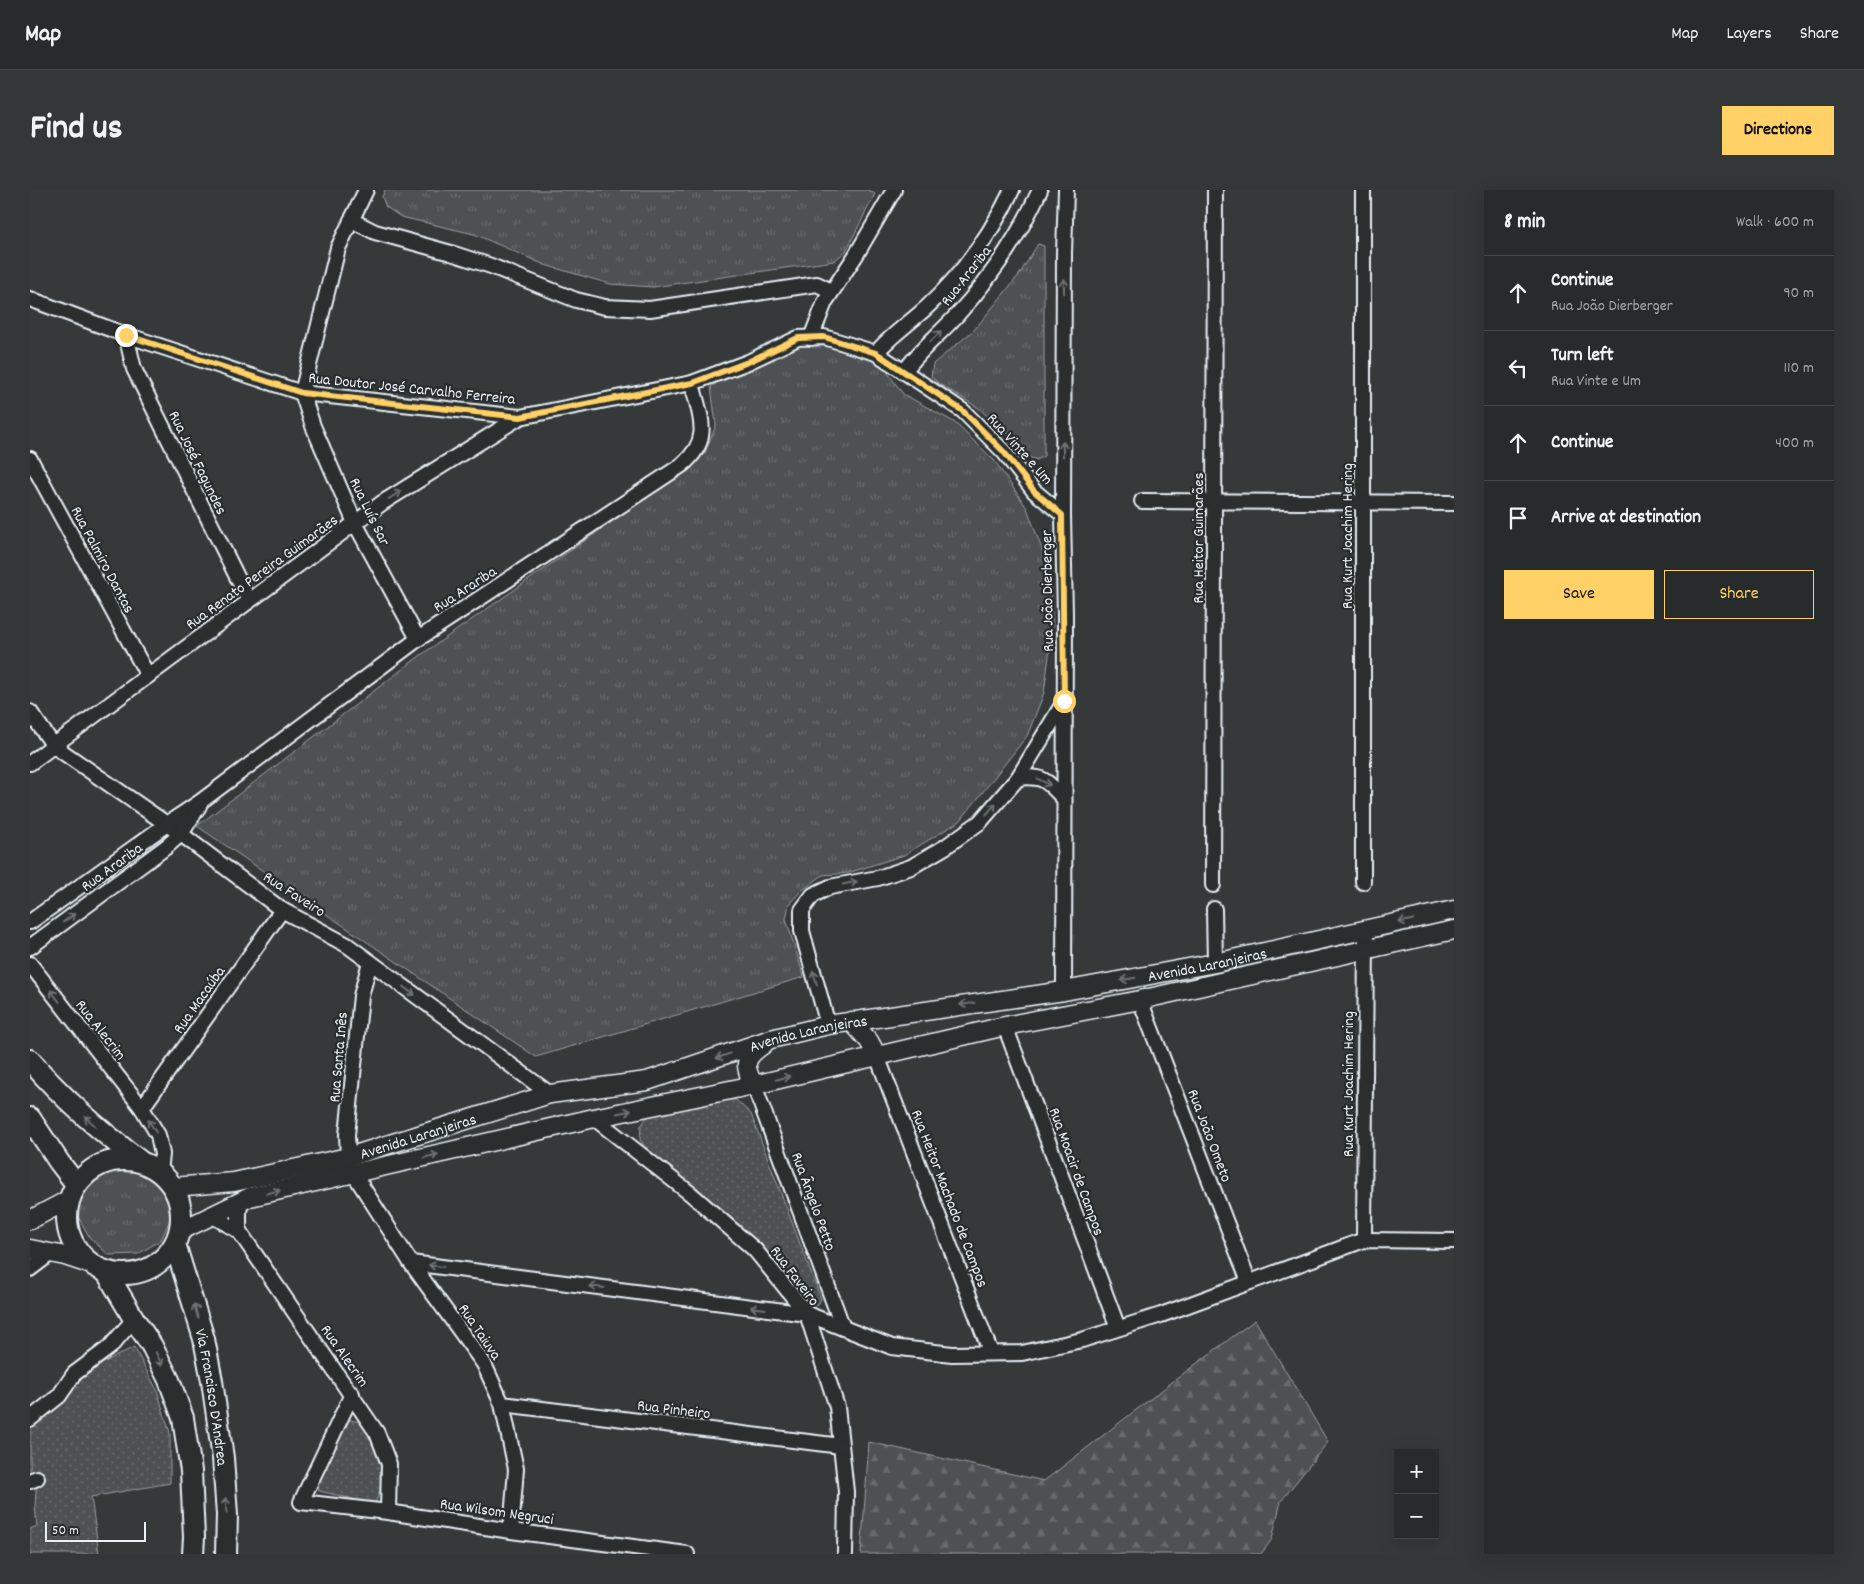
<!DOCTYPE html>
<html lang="en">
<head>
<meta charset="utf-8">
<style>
	body { margin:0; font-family:Dekko,sans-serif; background:#343738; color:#f1f3f6 }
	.controls { position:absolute; right:15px; bottom:15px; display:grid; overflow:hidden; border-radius:0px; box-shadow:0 5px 20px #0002 }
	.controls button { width:45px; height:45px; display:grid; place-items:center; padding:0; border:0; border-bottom:1px solid #444748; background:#282b2c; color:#f1f3f6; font:25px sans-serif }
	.scale { position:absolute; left:15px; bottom:12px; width:101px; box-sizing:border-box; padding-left:5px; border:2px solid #e8f1f8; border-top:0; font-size:14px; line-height:18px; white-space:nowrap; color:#e8f1f8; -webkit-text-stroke:4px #2a2d2e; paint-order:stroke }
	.stop { position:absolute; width:15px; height:15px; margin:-11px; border:4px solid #ffd166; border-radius:50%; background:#fff }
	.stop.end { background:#ffd166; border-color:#fff; box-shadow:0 1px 5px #0008 }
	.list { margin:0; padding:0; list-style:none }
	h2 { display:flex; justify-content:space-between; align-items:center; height:65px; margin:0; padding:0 20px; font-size:21px }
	h2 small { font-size:16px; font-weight:400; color:#a5a7a9 }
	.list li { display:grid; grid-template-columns:32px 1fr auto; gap:15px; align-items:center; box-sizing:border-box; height:75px; padding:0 20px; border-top:1px solid #444748 }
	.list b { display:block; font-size:19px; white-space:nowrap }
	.list p { margin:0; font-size:16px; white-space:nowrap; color:#a5a7a9 }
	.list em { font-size:16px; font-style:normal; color:#a5a7a9 }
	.actions { display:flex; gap:10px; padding:15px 20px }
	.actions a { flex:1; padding:11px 0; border:1px solid #ffd166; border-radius:0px; text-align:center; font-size:18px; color:#ffd166 }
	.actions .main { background:#ffd166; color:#111 }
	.icon { flex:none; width:28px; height:28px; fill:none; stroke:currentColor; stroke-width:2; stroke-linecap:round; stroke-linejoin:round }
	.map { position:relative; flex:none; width:1424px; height:1364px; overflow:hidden; border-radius:0px }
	header { display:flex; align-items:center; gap:30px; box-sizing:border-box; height:70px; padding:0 25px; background:#282b2c; border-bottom:1px solid #444748 }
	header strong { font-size:24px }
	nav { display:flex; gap:28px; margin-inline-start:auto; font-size:18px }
	.intro { display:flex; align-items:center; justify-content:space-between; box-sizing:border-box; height:120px; padding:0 30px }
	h1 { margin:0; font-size:35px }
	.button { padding:12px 22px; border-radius:0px; background:#ffd166; color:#111; font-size:18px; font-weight:700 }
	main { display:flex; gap:30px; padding:0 30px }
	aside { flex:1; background:#282b2c; border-radius:0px; box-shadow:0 5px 20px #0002 }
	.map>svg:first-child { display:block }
	.grass { fill:url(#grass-tufts); stroke:#9aa1a5 }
	.forest { fill:url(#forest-firs); stroke:#9aa1a5 }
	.park { fill:url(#park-dots); stroke:#9aa1a5 }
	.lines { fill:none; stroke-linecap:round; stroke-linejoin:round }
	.minor-casing { stroke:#e8f1f8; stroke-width:18 }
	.major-casing { stroke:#e8f1f8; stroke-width:21 }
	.highway-casing { stroke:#e8f1f8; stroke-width:24 }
	.minor { stroke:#2a2d2e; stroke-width:14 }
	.major { stroke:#2a2d2e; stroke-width:18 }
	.highway { stroke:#2a2d2e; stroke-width:20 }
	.oneway { stroke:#6c7275 }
	.route { stroke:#ffd166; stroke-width:6 }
	.labels { text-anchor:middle; stroke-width:4.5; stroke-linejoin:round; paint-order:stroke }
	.street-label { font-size:16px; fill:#e8f1f8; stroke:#2a2d2e }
</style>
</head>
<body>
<header>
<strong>Map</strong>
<nav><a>Map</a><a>Layers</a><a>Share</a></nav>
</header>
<div class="intro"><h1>Find us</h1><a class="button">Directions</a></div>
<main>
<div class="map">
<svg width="1424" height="1364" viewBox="0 0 1424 1364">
	<defs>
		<pattern id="grass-tufts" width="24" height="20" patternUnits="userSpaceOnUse" patternTransform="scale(1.25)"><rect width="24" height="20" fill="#4d5152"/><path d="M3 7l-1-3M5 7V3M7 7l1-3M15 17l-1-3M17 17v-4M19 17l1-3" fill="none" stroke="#676a6c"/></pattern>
		<pattern id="forest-firs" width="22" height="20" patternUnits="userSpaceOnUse" patternTransform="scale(1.25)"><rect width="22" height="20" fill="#4d5152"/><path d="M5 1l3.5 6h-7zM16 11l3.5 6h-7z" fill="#676a6c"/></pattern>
		<pattern id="park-dots" width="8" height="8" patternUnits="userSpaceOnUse" patternTransform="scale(1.25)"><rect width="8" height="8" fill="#4d5152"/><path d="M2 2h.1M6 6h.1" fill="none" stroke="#676a6c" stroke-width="1.8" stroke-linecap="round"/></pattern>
	</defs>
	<rect width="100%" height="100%" fill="#35393a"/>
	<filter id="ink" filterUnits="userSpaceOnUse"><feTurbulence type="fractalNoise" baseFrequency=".02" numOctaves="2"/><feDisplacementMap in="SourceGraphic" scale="10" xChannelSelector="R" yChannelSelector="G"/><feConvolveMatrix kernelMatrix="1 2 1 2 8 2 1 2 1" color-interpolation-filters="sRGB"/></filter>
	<g filter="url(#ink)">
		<g class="grass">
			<path d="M355 0H838L845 4 816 61 804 71 623 97 580 94 515 75 444 44 371 27 356 17 352 7Z"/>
			<path d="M1008 54 1014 56V266L1007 270 1001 268 979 245 947 217 908 193 901 186 903 174 944 140 989 85Z"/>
			<path d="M785 152 832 163 850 172 873 204 924 232 964 270 997 318 1019 379 1023 436 1014 503 997 546 930 631 874 665 818 683 793 685 771 701 759 714 756 729 774 787 506 867 167 636 391 465 663 275 675 263 686 235 681 197 691 188 761 156Z"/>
			<path d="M96 978 121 986 134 998 143 1023 131 1050 108 1064 79 1065 60 1048 46 1023 53 1004 70 982Z"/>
		</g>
		<path class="forest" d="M1225 1130 1298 1252 1251 1311 1242 1349 1231 1364H831L839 1252 1014 1291 1154 1183Z"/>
		<g class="park">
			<path d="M691 909 706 910 721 924 791 1109 787 1116 780 1112 731 1054 680 1009 617 960 610 950 611 936 619 924Z"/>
			<path d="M104 1157 127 1200 140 1243V1293L61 1307 69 1364H0V1339L7 1336 5 1316 7 1288 0 1285V1238L37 1210 44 1188Z"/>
			<path d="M316 1229 330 1232 342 1244 350 1269 352 1296 345 1314 289 1301 287 1291Z"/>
		</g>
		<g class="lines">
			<g class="minor-casing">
				<g id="minor">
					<path d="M336 0 308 58 272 203 283 236 325 333 388 449"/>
					<path d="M1333 0V692"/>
					<path d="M321 30 345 42 421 63 461 76 546 110 575 117 620 119 787 94 801 101"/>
					<path d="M0 109 96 145 272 203 490 227 662 193 718 172 768 148 794 147 846 163 933 221 974 262 1004 301 1033 325"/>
					<path d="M96 145 104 179 219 411"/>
					<path d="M781 148 795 112 826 65 864 0"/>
					<path d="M846 163C861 145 880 133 897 117 933 84 961 44 982 0"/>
					<path d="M874 182C890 159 909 145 927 125 961 88 989 46 1010 0"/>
					<path d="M0 269 118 486"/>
					<path d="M1112 311 1424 313"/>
					<path d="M0 522 24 556 151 644 252 720 317 755 520 904"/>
					<path d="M0 573 352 313 490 227"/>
					<path d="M988 588C1014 585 1017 591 1034 609"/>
					<path d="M1183 695 1185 0"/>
					<path d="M1184 719 1185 773"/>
					<path d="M0 732 137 634 170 612 388 449 652 275C683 249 670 227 662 193"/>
					<path d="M0 757 136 657 151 644 169 616"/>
					<path d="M0 774 112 918 128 945 132 964 130 982"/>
					<path d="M1034 801 1035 425 1033 325 1034 63 1036 0"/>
					<path d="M1110 810 1219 1092"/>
					<path d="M798 835 772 741V720L783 705 800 697 848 688 881 677 915 657 950 632 988 588 1034 512"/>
					<path d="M975 836 1088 1138"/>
					<path d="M847 866 961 1163"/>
					<path d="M724 895 813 1138"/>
					<path d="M112 918 252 720"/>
					<path d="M564 928 661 1004 725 1060 777 1124 807 1217 816 1302 815 1364"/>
					<path d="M318 967 317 945 331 806 340 772"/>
					<path d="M324 984 381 1073 454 1174 472 1214 486 1279 481 1341"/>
					<path d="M181 1025 209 1041 347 1243 359 1274 358 1322"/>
					<path d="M209 1041V1022L211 1011"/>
					<path d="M1334 1050 1336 739"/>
					<path d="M381 1073 777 1124 862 1157 922 1164 992 1163 1052 1150 1131 1125 1334 1050 1424 1051"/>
					<path d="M0 1079 21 1063"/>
					<path d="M322 1204 271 1312 358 1322 481 1341 657 1364"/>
					<path d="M472 1214 811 1256"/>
					<path d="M0 1229 29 1206 44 1184 80 1157 104 1129"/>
					<path d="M0 1291 7 1288"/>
				</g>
			</g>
			<g class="major-casing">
				<g id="major">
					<path d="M821 831 839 851 847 866"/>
					<path d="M724 895C712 874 715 867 734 854"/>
					<path id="s1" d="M143 997 204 992 318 967 520 904 617 891 741 849 798 835 1034 801 1185 773 1424 720"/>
					<path d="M0 1030 38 1010"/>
					<path d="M150 1041 220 1007 564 928 724 895 975 836 1110 810 1424 740"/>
					<path d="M0 1059 35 1066 59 1074"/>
				</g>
			</g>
			<g class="highway-casing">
				<g id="highway">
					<path d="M0 870C32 908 70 941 110 971"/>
					<path d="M0 928 29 972 46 994"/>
					<circle cx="94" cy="1027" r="57"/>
					<path id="s2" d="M145 1054 174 1149 182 1191 193 1268 197 1325 196 1364"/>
					<path d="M77 1083 104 1129 122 1156 139 1190 153 1228 161 1281 164 1347 163 1364"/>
				</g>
			</g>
			<use href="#minor" class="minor"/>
			<use href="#major" class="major"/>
			<use href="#highway" class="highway"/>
		</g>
		<defs><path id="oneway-shaft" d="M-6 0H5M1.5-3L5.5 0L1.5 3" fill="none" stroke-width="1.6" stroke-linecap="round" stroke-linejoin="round" transform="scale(1.25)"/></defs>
		<g class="oneway">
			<use href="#oneway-shaft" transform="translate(1034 96) rotate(-90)"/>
			<use href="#oneway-shaft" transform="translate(906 146) rotate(-44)"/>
			<use href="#oneway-shaft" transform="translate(1033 259) rotate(-90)"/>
			<use href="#oneway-shaft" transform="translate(365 305) rotate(-32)"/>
			<use href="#oneway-shaft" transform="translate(1014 592) rotate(27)"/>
			<use href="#oneway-shaft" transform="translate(961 619) rotate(-49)"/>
			<use href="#oneway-shaft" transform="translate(820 693) rotate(-11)"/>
			<use href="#oneway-shaft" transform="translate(39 728) rotate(-36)"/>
			<use href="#oneway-shaft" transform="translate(1376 731) rotate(168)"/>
			<use href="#oneway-shaft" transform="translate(785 788) rotate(-105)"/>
			<use href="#oneway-shaft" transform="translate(1098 789) rotate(170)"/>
			<use href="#oneway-shaft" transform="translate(379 801) rotate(36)"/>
			<use href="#oneway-shaft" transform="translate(25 806) rotate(-128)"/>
			<use href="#oneway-shaft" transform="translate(937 814) rotate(172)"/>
			<use href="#oneway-shaft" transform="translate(693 866) rotate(161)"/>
			<use href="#oneway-shaft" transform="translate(753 888) rotate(-13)"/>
			<use href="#oneway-shaft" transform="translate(594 922) rotate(-12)"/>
			<use href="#oneway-shaft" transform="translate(60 931) rotate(-137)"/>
			<use href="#oneway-shaft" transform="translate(122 936) rotate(-122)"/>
			<use href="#oneway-shaft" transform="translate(401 966) rotate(-13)"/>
			<use href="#oneway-shaft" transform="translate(243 1002) rotate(-13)"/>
			<use href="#oneway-shaft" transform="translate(406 1076) rotate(-173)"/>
			<use href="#oneway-shaft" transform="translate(567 1097) rotate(-173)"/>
			<use href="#oneway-shaft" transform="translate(728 1118) rotate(-173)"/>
			<use href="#oneway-shaft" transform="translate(166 1121) rotate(-106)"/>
			<use href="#oneway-shaft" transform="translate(129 1169) rotate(64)"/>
			<use href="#oneway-shaft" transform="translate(196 1315) rotate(-94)"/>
		</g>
	</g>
	<g class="lines" filter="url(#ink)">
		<path class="route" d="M96 145 272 203 490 227 662 193 718 172 768 148 794 147 846 163 933 221 974 262 1004 301 1032 325 1034 511"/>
	</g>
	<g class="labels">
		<g class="street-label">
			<text transform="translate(935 85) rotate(-52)" y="6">Rua Arariba</text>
			<text transform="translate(382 197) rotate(6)" y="6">Rua Doutor José Carvalho Ferreira</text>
			<text transform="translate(991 258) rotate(48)" y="6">Rua Vinte e Um</text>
			<text transform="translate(169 272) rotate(64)" y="6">Rua José Fagundes</text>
			<text transform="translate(341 321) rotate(64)" y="6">Rua Luís Sar</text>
			<text transform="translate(1316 346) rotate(-90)" y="6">Rua Kurt Joachim Hering</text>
			<text transform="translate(1167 348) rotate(-90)" y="6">Rua Heitor Guimarães</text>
			<text transform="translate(74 369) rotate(62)" y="6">Rua Palmiro Dantas</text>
			<text transform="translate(231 381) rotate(-36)" y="6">Rua Renato Pereira Guimarães</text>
			<text transform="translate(434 398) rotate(-33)" y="6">Rua Arariba</text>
			<text transform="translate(1016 401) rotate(-91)" y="6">Rua João Dierberger</text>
			<text transform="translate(81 676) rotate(-36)" y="6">Rua Arariba</text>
			<text transform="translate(265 703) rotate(33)" y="6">Rua Faveiro</text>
			<text dy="6" stroke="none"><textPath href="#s1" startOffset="1061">Avenida Laranjeiras</textPath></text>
			<text transform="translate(168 809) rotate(-55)" y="6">Rua Macaúba</text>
			<text transform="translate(72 839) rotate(52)" y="6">Rua Alecrim</text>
			<text dy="6" stroke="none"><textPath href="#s1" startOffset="656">Avenida Laranjeiras</textPath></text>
			<text transform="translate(307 867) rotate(-85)" y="6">Rua Santa Inês</text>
			<text transform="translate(1317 894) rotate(-90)" y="6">Rua Kurt Joachim Hering</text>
			<text dy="6" stroke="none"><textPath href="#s1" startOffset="251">Avenida Laranjeiras</textPath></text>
			<text transform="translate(1181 945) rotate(69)" y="6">Rua João Ometo</text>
			<text transform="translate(1048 981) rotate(70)" y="6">Rua Moacir de Campos</text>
			<text transform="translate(921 1008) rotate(69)" y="6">Rua Heitor Machado de Campos</text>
			<text transform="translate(785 1011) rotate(70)" y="6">Rua Ângelo Petto</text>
			<text transform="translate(766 1085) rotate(53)" y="6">Rua Faveiro</text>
			<text transform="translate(451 1141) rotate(56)" y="6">Rua Taiuva</text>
			<text transform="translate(316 1165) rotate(55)" y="6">Rua Alecrim</text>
			<text dy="6" stroke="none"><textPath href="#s2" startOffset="158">Via Francisco D'Andrea</textPath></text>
			<text transform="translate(644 1218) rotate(7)" y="6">Rua Pinheiro</text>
			<text transform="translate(467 1320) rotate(8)" y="6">Rua Wilsom Negruci</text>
		</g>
	</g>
</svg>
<div class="controls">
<button>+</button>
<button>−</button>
</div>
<div class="scale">50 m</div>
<div class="stop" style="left:1034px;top:511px"></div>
<div class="stop end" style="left:96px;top:145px"></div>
</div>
<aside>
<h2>8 min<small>Walk · 600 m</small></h2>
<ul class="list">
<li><svg class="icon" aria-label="ahead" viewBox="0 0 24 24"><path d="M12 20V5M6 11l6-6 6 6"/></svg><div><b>Continue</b><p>Rua João Dierberger</p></div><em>90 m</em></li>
<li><svg class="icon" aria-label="left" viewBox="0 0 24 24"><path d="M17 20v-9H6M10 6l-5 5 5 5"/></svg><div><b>Turn left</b><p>Rua Vinte e Um</p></div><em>110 m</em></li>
<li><svg class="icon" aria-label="ahead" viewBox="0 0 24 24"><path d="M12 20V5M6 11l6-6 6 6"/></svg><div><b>Continue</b></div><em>400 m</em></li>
<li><svg class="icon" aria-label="arrive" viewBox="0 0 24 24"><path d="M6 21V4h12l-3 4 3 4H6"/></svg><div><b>Arrive at destination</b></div></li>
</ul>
<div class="actions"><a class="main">Save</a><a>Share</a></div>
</aside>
</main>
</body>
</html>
